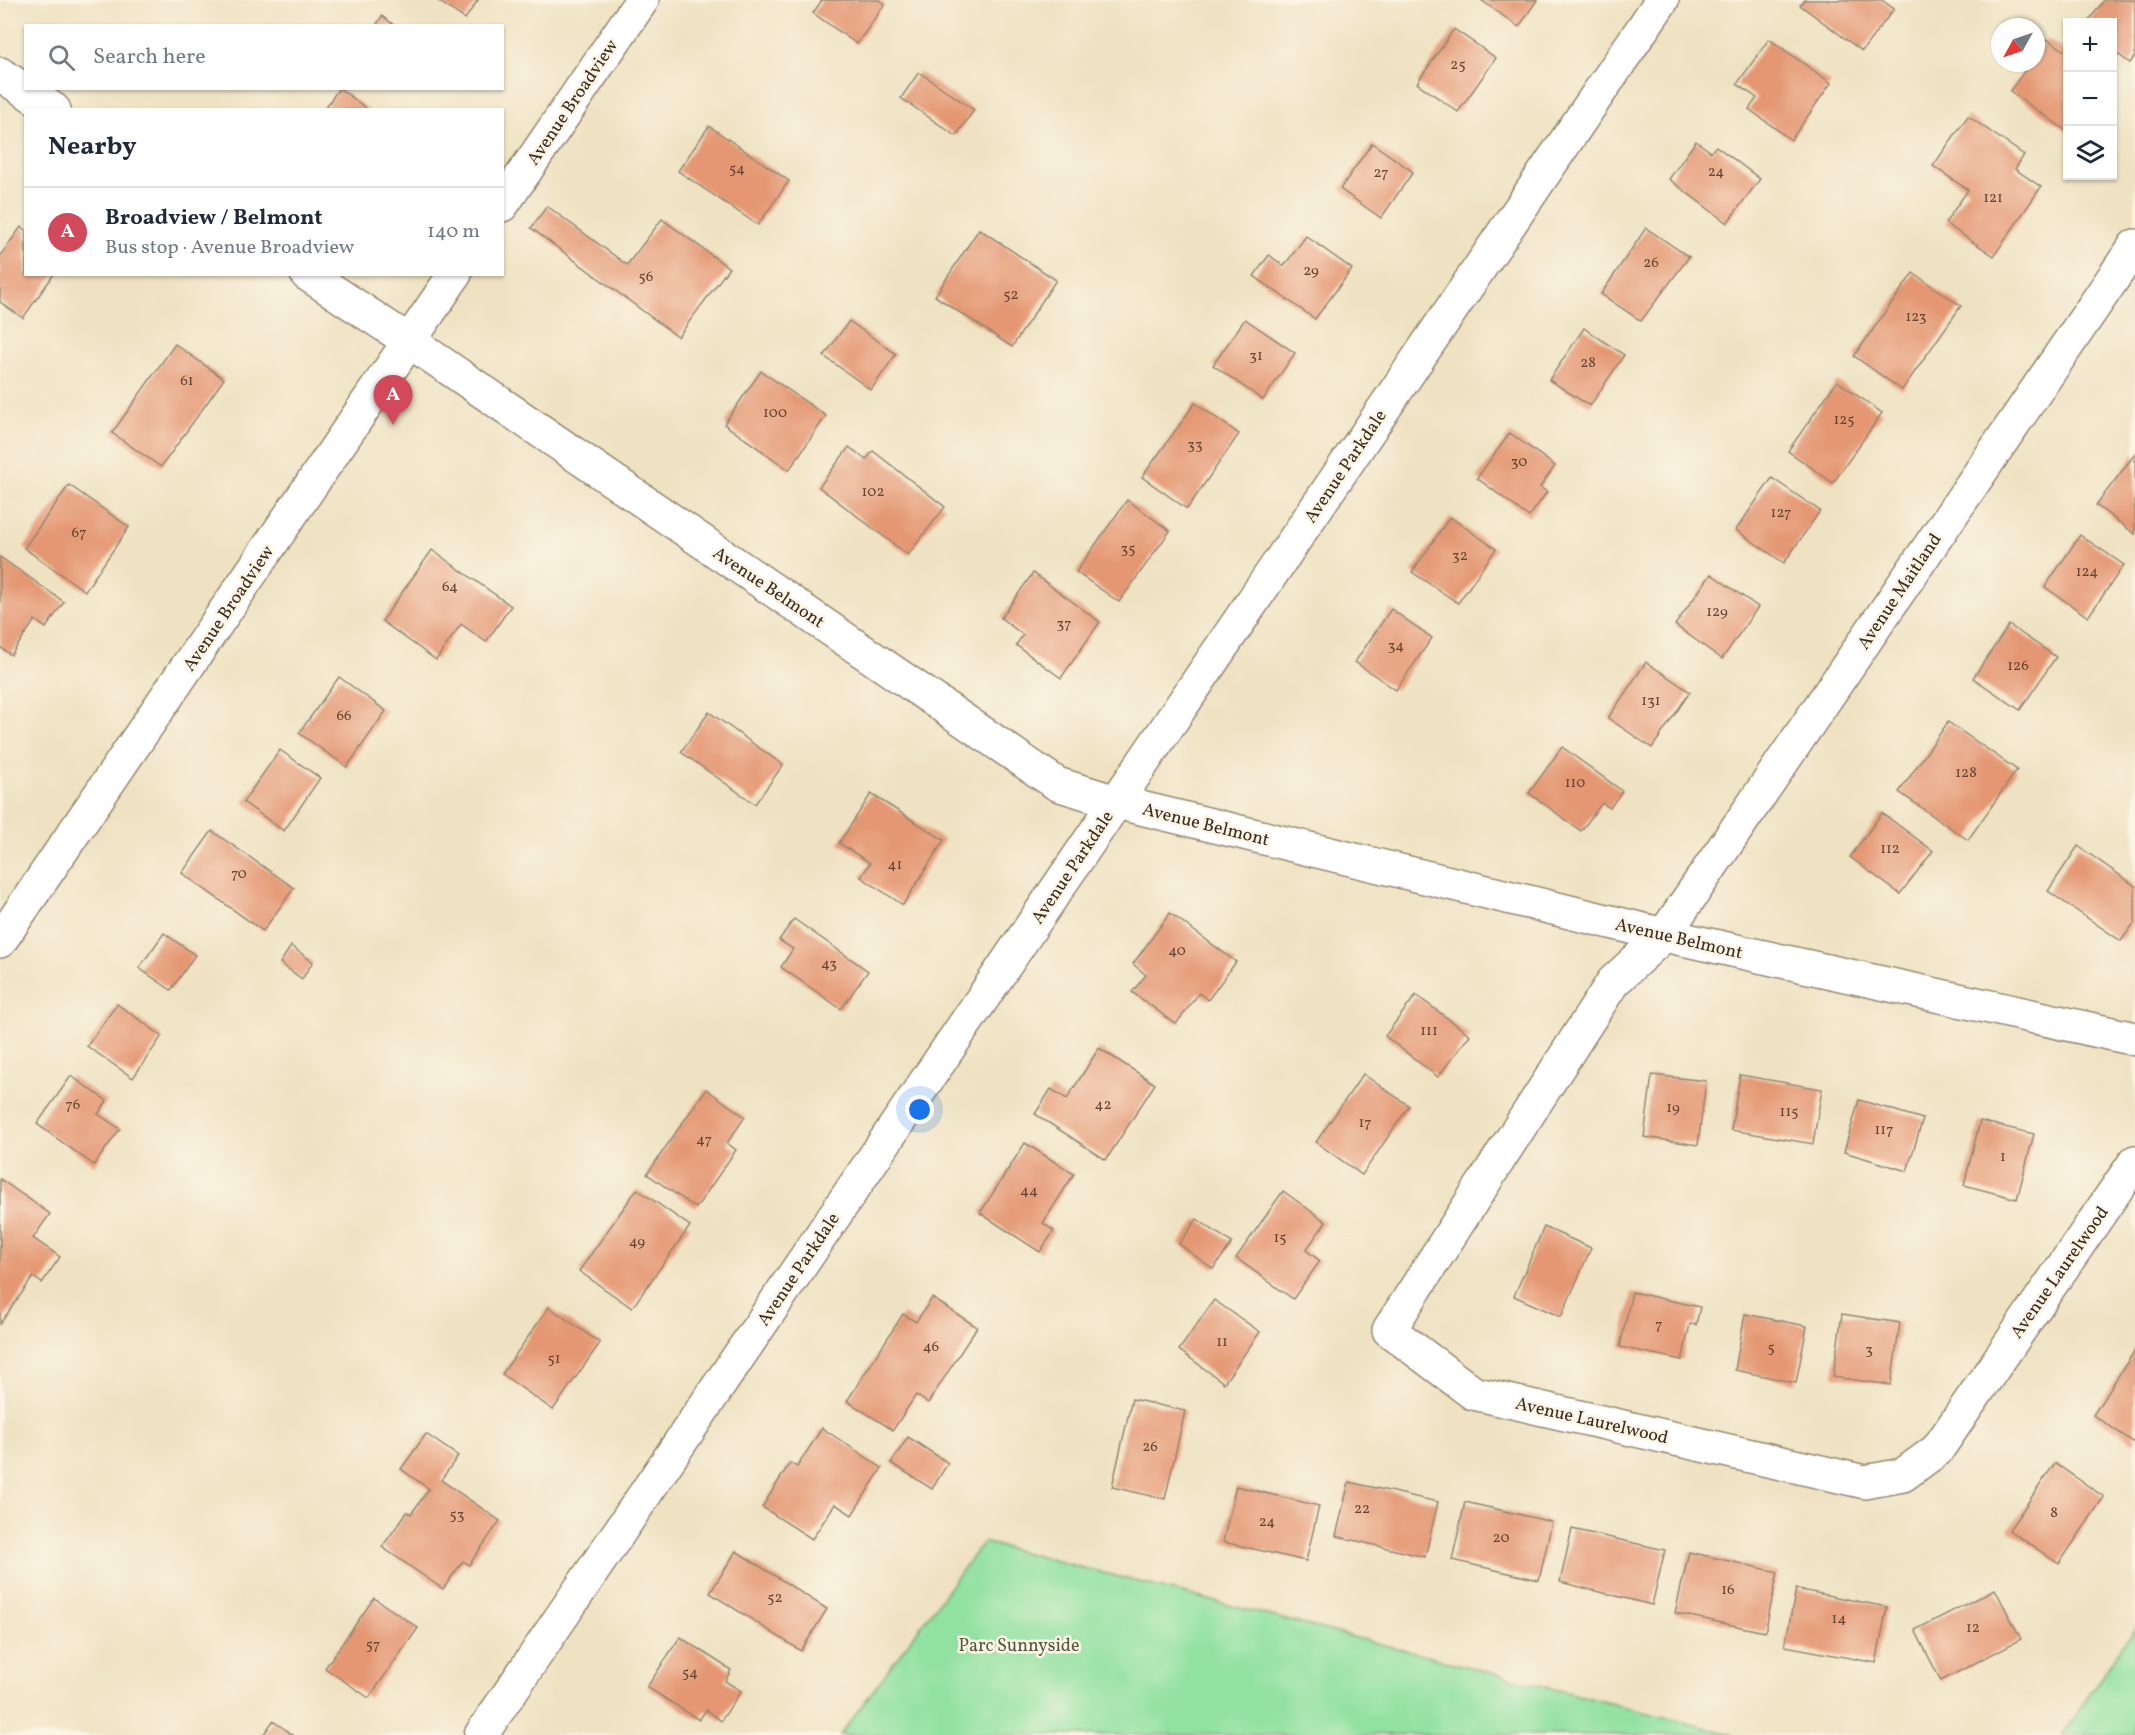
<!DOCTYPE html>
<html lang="en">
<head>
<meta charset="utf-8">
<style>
	body { margin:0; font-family:Vollkorn,serif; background:#f6f6f7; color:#1f2937 }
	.controls { position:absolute; right:18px; top:18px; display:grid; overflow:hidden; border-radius:0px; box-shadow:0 2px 4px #0004 }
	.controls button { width:54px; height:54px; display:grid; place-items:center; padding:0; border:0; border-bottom:2px solid #e0e1e3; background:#fff; color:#1f2937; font:30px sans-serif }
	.compass { position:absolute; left:1991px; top:18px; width:54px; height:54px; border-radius:50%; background:#fff; box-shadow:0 2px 4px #0004; rotate:230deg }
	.you { position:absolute; left:920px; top:1110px; width:21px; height:21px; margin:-15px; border:4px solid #fff; border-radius:50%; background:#1a73e8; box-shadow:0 0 0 9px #1a73e833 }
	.badge { display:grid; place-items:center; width:39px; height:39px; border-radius:50%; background:#d1495b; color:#fff; font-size:20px; font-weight:700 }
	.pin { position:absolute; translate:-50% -50px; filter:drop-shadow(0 2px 3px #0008) }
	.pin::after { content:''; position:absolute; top:32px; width:21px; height:18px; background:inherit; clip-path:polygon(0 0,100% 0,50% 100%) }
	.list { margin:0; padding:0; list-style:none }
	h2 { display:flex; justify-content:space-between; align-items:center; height:78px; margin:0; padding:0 24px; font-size:26px }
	h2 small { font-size:20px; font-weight:400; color:#747a83 }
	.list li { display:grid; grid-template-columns:39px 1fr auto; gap:18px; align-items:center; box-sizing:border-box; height:90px; padding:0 24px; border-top:2px solid #e0e1e3 }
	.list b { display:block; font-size:22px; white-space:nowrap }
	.list p { margin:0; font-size:20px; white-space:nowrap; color:#747a83 }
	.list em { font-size:20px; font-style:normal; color:#747a83 }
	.icon { flex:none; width:33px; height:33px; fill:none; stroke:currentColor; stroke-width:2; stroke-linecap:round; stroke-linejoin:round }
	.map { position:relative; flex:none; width:2135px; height:1735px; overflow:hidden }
	.search { position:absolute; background:#fff; box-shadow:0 2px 4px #0004; left:24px; top:24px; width:480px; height:66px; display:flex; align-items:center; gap:15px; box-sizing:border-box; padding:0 21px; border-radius:0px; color:#747a83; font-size:22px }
	.panel { position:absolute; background:#fff; box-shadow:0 2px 4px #0004; left:24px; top:108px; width:480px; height:168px; border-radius:0px }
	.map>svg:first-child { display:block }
	.green { fill:#91e1a0; stroke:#66865f; stroke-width:1.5 }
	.building { fill:#e49772 }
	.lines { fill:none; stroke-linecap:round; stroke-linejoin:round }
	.street-casing { stroke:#958670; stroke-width:36 }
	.street { stroke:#fff; stroke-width:33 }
	.labels { text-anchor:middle; stroke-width:5; stroke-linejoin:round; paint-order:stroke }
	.number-label { font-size:15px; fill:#654533 }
	.street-label { font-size:18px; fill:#3b2a1e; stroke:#fcf5e5 }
	.park-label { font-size:18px; fill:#50583e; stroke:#fcf5e5 }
</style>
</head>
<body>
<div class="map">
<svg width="2135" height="1735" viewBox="0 0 2135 1735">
	<rect width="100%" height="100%" fill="#fcf5e5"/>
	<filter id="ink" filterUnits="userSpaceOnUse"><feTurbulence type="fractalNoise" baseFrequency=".0167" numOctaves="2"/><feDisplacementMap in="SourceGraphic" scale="12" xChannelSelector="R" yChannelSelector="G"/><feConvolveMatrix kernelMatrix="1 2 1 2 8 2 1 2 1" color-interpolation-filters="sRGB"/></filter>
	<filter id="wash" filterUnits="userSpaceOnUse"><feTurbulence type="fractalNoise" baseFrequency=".008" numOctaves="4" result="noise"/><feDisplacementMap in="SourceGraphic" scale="24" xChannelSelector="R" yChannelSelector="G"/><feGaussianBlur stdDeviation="1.35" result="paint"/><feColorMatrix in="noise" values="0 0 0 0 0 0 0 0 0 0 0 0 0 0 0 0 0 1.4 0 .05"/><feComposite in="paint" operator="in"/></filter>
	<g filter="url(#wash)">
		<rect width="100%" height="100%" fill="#efe2c2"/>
		<g class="green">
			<path d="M983 1542 1734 1735H840Z"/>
			<path d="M2135 1628V1735H2062Z"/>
		</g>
		<g id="blocks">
			<g class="building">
				<path d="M437 0H478L465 19Z"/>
				<path d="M822 0H879L885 4 857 44 813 13Z"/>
				<path d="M1481 0H1537L1519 27Z"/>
				<path d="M1804 0H1882L1894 9 1862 51 1800 5Z"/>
				<path d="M2104 0H2135V56L2130 63 2112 50V22H2088Z"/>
				<path d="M382 16 395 26H376Z"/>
				<path d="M1454 29 1496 58 1458 112 1417 83Z"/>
				<path d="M1769 39 1831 83 1791 140 1749 109 1757 98 1737 84Z"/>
				<path d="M2047 39 2068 53V132L2010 91 2030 63H2036V55Z"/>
				<path d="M919 72 974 110 956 136 901 98Z"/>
				<path d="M339 88 369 110H324Z"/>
				<path d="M1968 116 2024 155 2015 169 2041 187 1994 256 1945 223 1968 190 1933 166Z"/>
				<path d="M709 126 789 181 758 225 678 171Z"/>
				<path d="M1696 141 1711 152 1716 146 1760 179 1727 223 1669 179Z"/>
				<path d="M1372 143 1413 172 1381 218 1340 189Z"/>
				<path d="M547 206 627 265 662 219 729 268 678 337 531 228Z"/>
				<path d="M21 227 26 230V274H54L23 318 0 302V256Z"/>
				<path d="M1646 228 1689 257 1641 321 1601 294Z"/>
				<path d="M979 229 1056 280 1012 347 935 296Z"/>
				<path d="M1306 236 1352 269 1315 319 1254 276 1269 255 1284 266Z"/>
				<path d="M1913 273 1961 306 1902 390 1854 356Z"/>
				<path d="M1245 319 1295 353 1263 400 1213 365Z"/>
				<path d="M849 321 896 354 871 390 824 356Z"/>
				<path d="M1584 328 1624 355 1590 406 1549 380Z"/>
				<path d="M175 344 224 379 161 467 112 433Z"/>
				<path d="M761 371 826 416 789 470 724 424Z"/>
				<path d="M1837 381 1882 413 1833 483 1788 451Z"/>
				<path d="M1195 403 1239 434 1187 509 1142 477Z"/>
				<path d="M1510 433 1555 466 1540 487 1547 492 1529 517 1477 478Z"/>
				<path d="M849 447 866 460 873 451 945 507 908 555 819 487Z"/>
				<path d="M2135 454V534L2096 505Z"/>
				<path d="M1772 478 1820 511 1784 563 1736 530Z"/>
				<path d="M69 485 129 527 85 591 24 548Z"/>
				<path d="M1127 500 1170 531 1119 602 1076 572Z"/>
				<path d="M1450 517 1496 549 1458 603 1412 572Z"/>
				<path d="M2080 535 2124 565 2088 617 2045 587Z"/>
				<path d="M432 550 511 606 486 642 461 624 436 660 382 621Z"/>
				<path d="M0 557 64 602 46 628 35 620 11 655 0 647Z"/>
				<path d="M1033 573 1100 622 1061 678 1016 645 1023 635 1001 618Z"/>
				<path d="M1711 574 1758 607 1722 659 1675 625Z"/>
				<path d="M1391 609 1432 638 1396 690 1355 662Z"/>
				<path d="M2009 625 2056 657 2020 710 1973 678Z"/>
				<path d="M1646 662 1690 692 1652 748 1608 718Z"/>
				<path d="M339 677 386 711 347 767 299 733Z"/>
				<path d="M709 712 783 765 755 804 681 752Z"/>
				<path d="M1948 722 2017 770 1968 840 1899 792Z"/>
				<path d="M1562 747 1622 791 1610 808 1602 803 1581 831 1529 793Z"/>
				<path d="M280 750 320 778 284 831 243 802Z"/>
				<path d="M871 794 944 840 903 905 861 877 870 863 839 843Z"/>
				<path d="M1882 813 1933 851 1900 894 1850 857Z"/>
				<path d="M212 831 294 888 263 931 182 873Z"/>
				<path d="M2078 846 2135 886V922L2121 941 2048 891Z"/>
				<path d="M1170 913 1236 962 1208 1000 1199 993 1176 1024 1132 992 1146 975 1133 964Z"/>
				<path d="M794 919 868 971 841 1009 781 967 793 949 779 940Z"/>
				<path d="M164 933 195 955 171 990 139 968Z"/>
				<path d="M291 946 313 962 302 979 280 963Z"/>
				<path d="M1416 995 1470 1035 1438 1077 1385 1036Z"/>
				<path d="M117 1004 162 1036 133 1078 87 1046Z"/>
				<path d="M1099 1048 1155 1084 1106 1160 1035 1114 1051 1089 1067 1099Z"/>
				<path d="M1363 1074 1409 1106 1362 1175 1316 1142Z"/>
				<path d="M1652 1075 1706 1081 1698 1145 1644 1137Z"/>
				<path d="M1740 1075 1822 1089 1813 1144 1731 1130Z"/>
				<path d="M71 1076 107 1101 98 1114 120 1129 94 1165 37 1124Z"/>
				<path d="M706 1089 745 1117 727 1143 736 1150 696 1208 647 1174Z"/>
				<path d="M1859 1100 1923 1119 1907 1171 1844 1152Z"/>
				<path d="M1980 1121 2034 1134 2017 1199 1964 1185Z"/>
				<path d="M1025 1143 1074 1174 1043 1223 1054 1231 1040 1252 980 1213Z"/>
				<path d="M0 1179 50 1214 33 1238 60 1257 42 1283 33 1277 0 1324Z"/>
				<path d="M637 1189 690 1226 632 1308 579 1271Z"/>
				<path d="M1283 1191 1326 1222 1306 1250 1320 1261 1293 1299 1236 1258Z"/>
				<path d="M1197 1219 1232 1243 1213 1269 1179 1244Z"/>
				<path d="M1544 1227 1591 1248 1561 1317 1514 1296Z"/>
				<path d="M1632 1292 1700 1307 1696 1325 1690 1324 1682 1360 1620 1347Z"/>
				<path d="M932 1298 977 1327 928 1403 916 1395 893 1430 847 1401 903 1314 916 1322Z"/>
				<path d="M1214 1300 1260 1332 1224 1383 1179 1350Z"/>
				<path d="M549 1307 600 1343 553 1410 502 1374Z"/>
				<path d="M1745 1314 1807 1326 1796 1383 1735 1370Z"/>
				<path d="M1842 1314 1900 1323 1891 1385 1833 1377Z"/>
				<path d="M2135 1350V1443L2093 1415Z"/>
				<path d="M1132 1399 1185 1411 1165 1499 1112 1487Z"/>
				<path d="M822 1428 882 1468 852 1515 835 1504 812 1539 762 1507 790 1463 797 1467Z"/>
				<path d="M426 1434 458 1456 441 1480 500 1521 469 1565 463 1561 443 1589 382 1547 407 1512 411 1514 429 1489 401 1469Z"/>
				<path d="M908 1437 948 1463 932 1489 891 1463Z"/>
				<path d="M2055 1463 2104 1497 2059 1564 2009 1530Z"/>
				<path d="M1349 1482 1438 1502 1425 1557 1336 1536Z"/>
				<path d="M1236 1486 1319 1506 1306 1561 1223 1542Z"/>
				<path d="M1465 1502 1552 1522 1539 1580 1452 1560Z"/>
				<path d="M1572 1529 1665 1550 1652 1605 1560 1582Z"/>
				<path d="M736 1551 827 1609 801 1651 710 1593Z"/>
				<path d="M1689 1552 1778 1572 1765 1632 1675 1613Z"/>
				<path d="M1796 1589 1887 1607 1876 1663 1785 1646Z"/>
				<path d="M1995 1589 2021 1639 1941 1681 1915 1630Z"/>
				<path d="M374 1598 418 1628 369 1698 325 1668Z"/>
				<path d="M680 1637 731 1670 725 1681 741 1691 721 1721 706 1710 699 1720 647 1687Z"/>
				<path d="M273 1721 293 1735H263Z"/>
			</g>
		</g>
	</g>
	<g filter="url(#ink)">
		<use href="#blocks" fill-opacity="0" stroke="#958670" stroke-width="1.5"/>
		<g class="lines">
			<g class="street-casing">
				<g id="street">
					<path d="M0 74 54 110"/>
					<path d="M502 205 642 0"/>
					<path d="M2135 246 1664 935 1613 982 1389 1330 1473 1393 1865 1482 1903 1475 1937 1450 2135 1162"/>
					<path d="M307 274 409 341 1057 784 1116 802 1664 935 2135 1039"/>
					<path d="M0 941 455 274"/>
					<path d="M481 1735 1662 0"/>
				</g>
			</g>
			<use href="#street" class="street"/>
		</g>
	</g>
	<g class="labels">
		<g class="number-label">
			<text x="1458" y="69">25</text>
			<text x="737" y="173">54</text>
			<text x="1716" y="176">24</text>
			<text x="1381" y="177">27</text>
			<text x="1993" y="202">121</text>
			<text x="1651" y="267">26</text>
			<text x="1311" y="275">29</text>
			<text x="646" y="281">56</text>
			<text x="1011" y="299">52</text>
			<text x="1916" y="321">123</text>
			<text x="1256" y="360">31</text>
			<text x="1588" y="367">28</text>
			<text x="187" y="385">61</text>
			<text x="775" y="417">100</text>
			<text x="1844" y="424">125</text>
			<text x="1195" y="449">33</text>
			<text x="1519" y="466">30</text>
			<text x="873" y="496">102</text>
			<text x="1781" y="517">127</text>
			<text x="79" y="537">67</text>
			<text x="1128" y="553">35</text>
			<text x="1460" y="560">32</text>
			<text x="2087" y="576">124</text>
			<text x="450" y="591">64</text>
			<text x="1717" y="616">129</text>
			<text x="1064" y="628">37</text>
			<text x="1396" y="650">34</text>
			<text x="2018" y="670">126</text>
			<text x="1651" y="705">131</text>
			<text x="344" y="720">66</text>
			<text x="1966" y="777">128</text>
			<text x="1575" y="787">110</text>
			<text x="1890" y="853">112</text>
			<text x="895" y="869">41</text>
			<text x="239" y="878">70</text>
			<text x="1177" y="955">40</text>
			<text x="829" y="968">43</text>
			<text x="1429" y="1035">111</text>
			<text x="73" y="1109">76</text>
			<text x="1103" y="1109">42</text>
			<text x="1673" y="1112">19</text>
			<text x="1789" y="1116">115</text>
			<text x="1365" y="1127">17</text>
			<text x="1884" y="1134">117</text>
			<text x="704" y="1144">47</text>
			<text x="2003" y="1161">1</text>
			<text x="1029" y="1195">44</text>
			<text x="1280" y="1242">15</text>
			<text x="637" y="1246">49</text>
			<text x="1659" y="1329">7</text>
			<text x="1222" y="1346">11</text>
			<text x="931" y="1351">46</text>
			<text x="1771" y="1352">5</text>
			<text x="1869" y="1354">3</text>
			<text x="554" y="1363">51</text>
			<text x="1150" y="1451">26</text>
			<text x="1362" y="1513">22</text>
			<text x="2054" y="1517">8</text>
			<text x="457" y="1519">53</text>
			<text x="1267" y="1526">24</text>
			<text x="1501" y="1542">20</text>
			<text x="1728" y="1594">16</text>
			<text x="775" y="1602">52</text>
			<text x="1839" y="1623">14</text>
			<text x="1973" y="1632">12</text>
			<text x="373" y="1649">57</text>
			<text x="690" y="1677">54</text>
		</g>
		<g class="street-label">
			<text transform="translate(572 102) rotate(-56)" y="6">Avenue Broadview</text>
			<text transform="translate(1345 466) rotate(-56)" y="6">Avenue Parkdale</text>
			<text transform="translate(769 587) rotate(34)" y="6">Avenue Belmont</text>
			<text transform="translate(1899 591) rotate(-56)" y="6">Avenue Maitland</text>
			<text transform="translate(228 608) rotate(-56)" y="6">Avenue Broadview</text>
			<text transform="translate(1206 824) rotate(14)" y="6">Avenue Belmont</text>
			<text transform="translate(1072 867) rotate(-56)" y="6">Avenue Parkdale</text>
			<text transform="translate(1679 938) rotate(13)" y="6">Avenue Belmont</text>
			<text transform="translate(798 1269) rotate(-56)" y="6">Avenue Parkdale</text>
			<text transform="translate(2059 1272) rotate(-55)" y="6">Avenue Laurelwood</text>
			<text transform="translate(1592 1420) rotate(13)" y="6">Avenue Laurelwood</text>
		</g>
		<g class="park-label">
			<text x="1019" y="1651">Parc Sunnyside</text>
		</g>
	</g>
</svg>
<div class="controls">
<button>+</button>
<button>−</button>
<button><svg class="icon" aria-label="layers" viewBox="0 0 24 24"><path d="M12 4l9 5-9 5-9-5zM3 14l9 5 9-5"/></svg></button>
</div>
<svg class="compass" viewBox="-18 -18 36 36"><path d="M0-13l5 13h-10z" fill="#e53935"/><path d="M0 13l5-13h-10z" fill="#747a83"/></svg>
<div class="you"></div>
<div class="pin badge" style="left:393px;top:425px">A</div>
<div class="search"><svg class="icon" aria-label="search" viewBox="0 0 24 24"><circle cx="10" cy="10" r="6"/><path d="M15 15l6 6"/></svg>Search here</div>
<section class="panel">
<h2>Nearby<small></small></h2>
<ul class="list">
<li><span class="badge">A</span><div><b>Broadview / Belmont</b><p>Bus stop · Avenue Broadview</p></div><em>140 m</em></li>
</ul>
</section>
</div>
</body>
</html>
